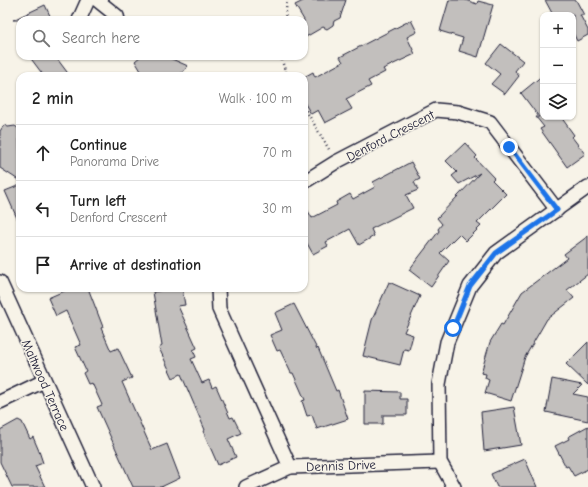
<!DOCTYPE html>
<html lang="en">
<head>
<meta charset="utf-8">
<style>
	body { margin:0; font-family:"Comic Neue",sans-serif; background:#f2f2f2; color:#222 }
	.controls { position:absolute; right:12px; top:12px; display:grid; overflow:hidden; border-radius:8px; box-shadow:0 1px 3px #0004 }
	.controls button { width:36px; height:36px; display:grid; place-items:center; padding:0; border:0; border-bottom:1px solid #e0e0e0; background:#fff; color:#222; font:20px sans-serif }
	.stop { position:absolute; width:12px; height:12px; margin:-9px; border:3px solid #1a73e8; border-radius:50%; background:#fff }
	.stop.end { background:#1a73e8; border-color:#fff; box-shadow:0 1px 4px #0008 }
	.list { margin:0; padding:0; list-style:none }
	h2 { display:flex; justify-content:space-between; align-items:center; height:52px; margin:0; padding:0 16px; font-size:17px }
	h2 small { font-size:13px; font-weight:400; color:#767676 }
	.list li { display:grid; grid-template-columns:26px 1fr auto; gap:12px; align-items:center; box-sizing:border-box; height:56px; padding:0 16px; border-top:1px solid #e0e0e0 }
	.list b { display:block; font-size:15px; white-space:nowrap }
	.list p { margin:0; font-size:13px; white-space:nowrap; color:#767676 }
	.list em { font-size:13px; font-style:normal; color:#767676 }
	.icon { flex:none; width:22px; height:22px; fill:none; stroke:currentColor; stroke-width:2; stroke-linecap:round; stroke-linejoin:round }
	.map { position:relative; flex:none; width:588px; height:487px; overflow:hidden }
	.search { position:absolute; background:#fff; box-shadow:0 1px 3px #0004; left:16px; top:16px; width:292px; height:44px; display:flex; align-items:center; gap:10px; box-sizing:border-box; padding:0 14px; border-radius:12px; color:#767676; font-size:15px }
	.panel { position:absolute; background:#fff; box-shadow:0 1px 3px #0004; left:16px; top:72px; width:292px; height:220px; border-radius:12px }
	.map>svg:first-child { display:block }
	.building { fill:#c2bfbd; stroke:#22223b }
	.lines { fill:none; stroke-linecap:round; stroke-linejoin:round }
	.minor-casing { stroke:#22223b; stroke-width:16 }
	.path { stroke:#22223b; stroke-width:2.5; stroke-dasharray:1 3; stroke-linecap:butt }
	.minor { stroke:#f7f3e8; stroke-width:13 }
	.route { stroke:#1a73e8; stroke-width:5 }
	.labels { text-anchor:middle; stroke-width:3; stroke-linejoin:round; paint-order:stroke }
	.street-label { font-size:13px; fill:#22223b; stroke:#f7f3e8 }
</style>
</head>
<body>
<div class="map">
<svg width="588" height="487" viewBox="0 0 588 487">
	<rect width="100%" height="100%" fill="#f7f3e8"/>
	<filter id="ink" filterUnits="userSpaceOnUse"><feTurbulence type="fractalNoise" baseFrequency=".025" numOctaves="2"/><feDisplacementMap in="SourceGraphic" scale="8" xChannelSelector="R" yChannelSelector="G"/><feConvolveMatrix kernelMatrix="1 2 1 2 8 2 1 2 1" color-interpolation-filters="sRGB"/></filter>
	<g filter="url(#ink)">
		<g class="building">
			<path d="M305 0H346L340 18 334 21 333 25 327 29 323 27 304 38V20L295 5Z"/>
			<path d="M449 0H465L477 4 478 1 493 5 478 57 459 51 463 38 440 31Z"/>
			<path d="M545 0H576L584 15H580L588 30V35L577 41 573 33V15H553Z"/>
			<path d="M45 5 52 20H13Z"/>
			<path d="M411 20 417 32 407 37 415 54 383 69 385 72 368 81 371 86 346 99 352 109 325 123 318 110 311 114 304 102V77L313 72 315 77 343 62 340 57Z"/>
			<path d="M501 44 523 61 515 71 519 76 505 94 491 84 500 74 486 63Z"/>
			<path d="M29 56H55L70 76H44Z"/>
			<path d="M141 56H165L188 66 179 76H144L135 61Z"/>
			<path d="M543 75V117H561L574 135 572 137 585 154 567 167 540 129 544 127 536 117H539L521 93Z"/>
			<path d="M4 125 8 127 15 126 19 129 20 181 0 168V131Z"/>
			<path d="M465 143 477 156 475 158 494 178 492 180 506 194 477 223 481 226 466 241 459 234 440 253 449 261 431 287 409 270 439 231 438 229 442 224 437 218 480 173 459 184 452 176 457 172 446 161Z"/>
			<path d="M411 162 420 179 414 182 418 190 406 195 413 208 371 229 374 236 359 245 350 229 326 242 328 246 313 254 304 238V204L312 218 337 205 336 202 350 194 353 199 375 187 373 182Z"/>
			<path d="M20 185V225L5 191Z"/>
			<path d="M588 236V274L567 290 574 298 547 319 525 357 511 401 485 393 489 380 485 378 486 374 481 373 490 342 501 324 503 325 522 292 567 258 564 254Z"/>
			<path d="M389 282 420 296 404 332 413 335 409 350 404 349 400 365 363 356 372 320Z"/>
			<path d="M71 288H88L103 327 101 328 111 351 118 348 132 378 122 382 152 450 167 444 180 478 161 487H133L97 407 102 405 92 383 88 384 83 373 86 371 75 347 81 345 66 311 56 316 48 298Z"/>
			<path d="M174 288H182L185 305 178 306 197 348 193 350 196 357 191 359 202 383 209 380 212 388 216 386 230 418 233 417 241 433 228 439 236 457 218 465 203 431 205 430 181 374 173 378 159 348 162 346 153 292Z"/>
			<path d="M294 304 317 349 318 348 336 391 338 390 348 419 317 429 312 415 307 416 302 401 305 400 293 373H291L280 350 277 351 270 335 282 330 275 313Z"/>
			<path d="M588 342V385L566 364Z"/>
			<path d="M552 379 582 385 573 394 588 397V421L546 412Z"/>
			<path d="M365 391 400 392V399H407V415H383V424H365Z"/>
			<path d="M514 407 521 445 484 451 481 412Z"/>
			<path d="M18 420 22 422 30 439 33 437 39 451 43 463 35 466 45 487H12L0 462V430Z"/>
			<path d="M588 426V469L574 476 568 466 566 467 555 446 569 439 568 437Z"/>
			<path d="M525 459 537 487H497L491 474Z"/>
		</g>
		<g class="lines">
			<g class="minor-casing">
				<g id="minor">
					<path d="M97 0 117 16 118 20"/>
					<path d="M79 20 88 0"/>
					<path d="M304 182 336 162 436 110 458 112 490 122 557 210"/>
					<path d="M0 282 93 487"/>
					<path d="M218 288 219 309 290 467"/>
					<path d="M0 402 44 381"/>
					<path d="M246 487 290 467 440 462"/>
					<path d="M454 487 440 462 439 384 447 342 470 286 496 253 588 187"/>
				</g>
			</g>
			<g class="path">
				<path d="M285 20 287 0"/>
				<path d="M282 56V61L287 76"/>
				<path d="M304 107 330 151"/>
			</g>
			<use href="#minor" class="minor"/>
		</g>
	</g>
	<g class="lines" filter="url(#ink)">
		<path class="route" d="M453 328 470 286 496 253 557 210 509 147"/>
	</g>
	<g class="labels">
		<g class="street-label">
			<text transform="translate(390 135) rotate(-27)" y="5">Denford Crescent</text>
			<text transform="translate(46 385) rotate(66)" y="5">Maltwood Terrace</text>
			<text transform="translate(341 465) rotate(-2)" y="5">Dennis Drive</text>
		</g>
	</g>
</svg>
<div class="controls">
<button>+</button>
<button>−</button>
<button><svg class="icon" aria-label="layers" viewBox="0 0 24 24"><path d="M12 4l9 5-9 5-9-5zM3 14l9 5 9-5"/></svg></button>
</div>
<div class="stop" style="left:453px;top:328px"></div>
<div class="stop end" style="left:509px;top:147px"></div>
<div class="search"><svg class="icon" aria-label="search" viewBox="0 0 24 24"><circle cx="10" cy="10" r="6"/><path d="M15 15l6 6"/></svg>Search here</div>
<section class="panel">
<h2>2 min<small>Walk · 100 m</small></h2>
<ul class="list">
<li><svg class="icon" aria-label="ahead" viewBox="0 0 24 24"><path d="M12 20V5M6 11l6-6 6 6"/></svg><div><b>Continue</b><p>Panorama Drive</p></div><em>70 m</em></li>
<li><svg class="icon" aria-label="left" viewBox="0 0 24 24"><path d="M17 20v-9H6M10 6l-5 5 5 5"/></svg><div><b>Turn left</b><p>Denford Crescent</p></div><em>30 m</em></li>
<li><svg class="icon" aria-label="arrive" viewBox="0 0 24 24"><path d="M6 21V4h12l-3 4 3 4H6"/></svg><div><b>Arrive at destination</b></div></li>
</ul>
</section>
</div>
</body>
</html>
